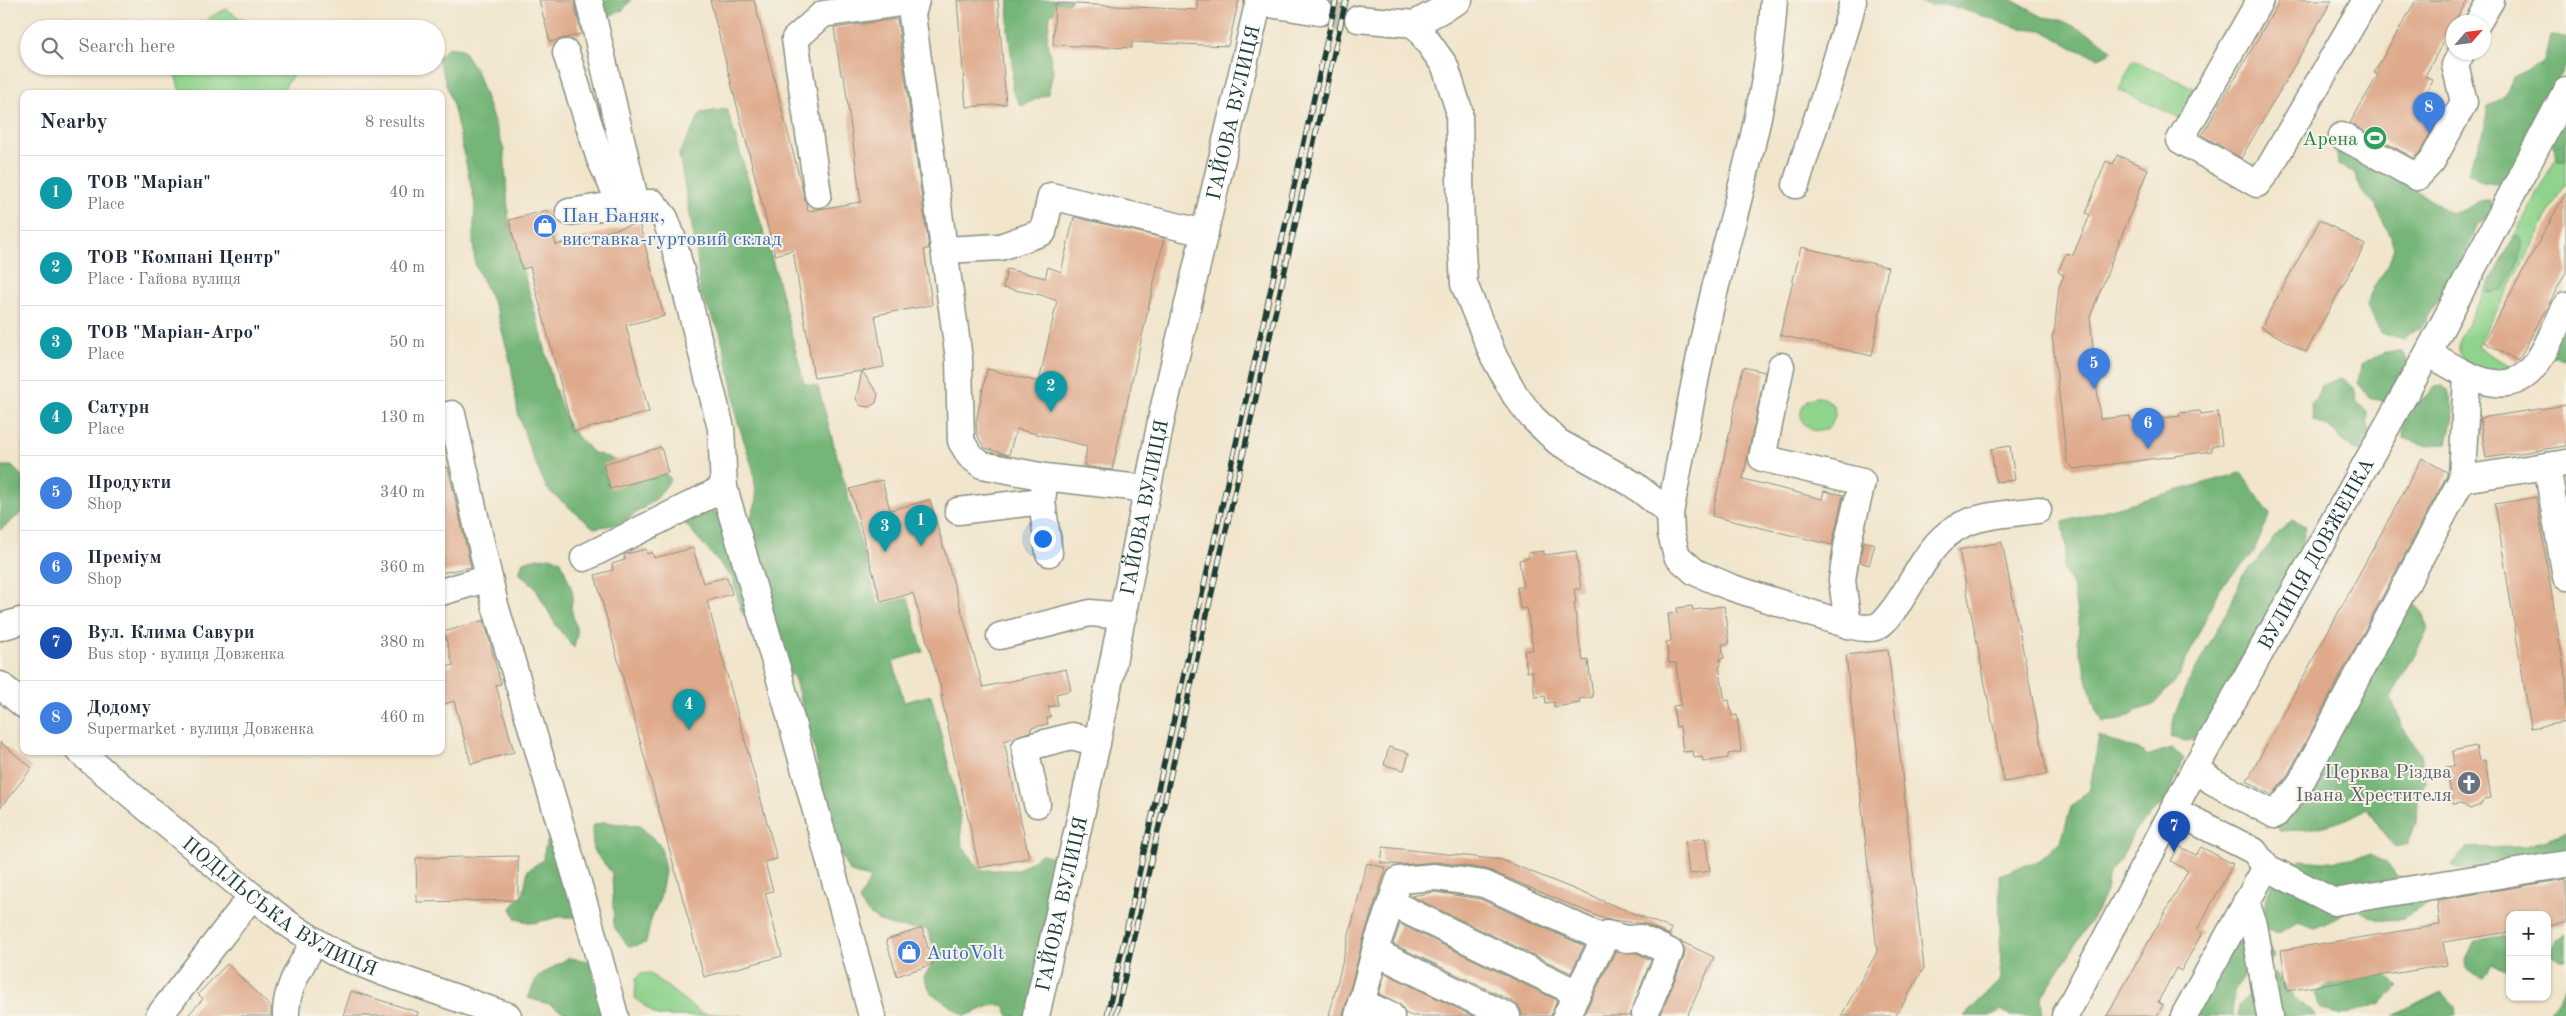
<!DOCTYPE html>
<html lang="en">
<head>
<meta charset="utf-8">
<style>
	body { margin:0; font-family:"Old Standard TT",serif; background:#f6f6f7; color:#1f2937 }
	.controls { position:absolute; right:15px; bottom:15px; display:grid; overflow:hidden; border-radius:10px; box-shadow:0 1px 4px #0004 }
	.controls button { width:45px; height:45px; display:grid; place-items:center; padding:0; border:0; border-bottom:1px solid #e0e1e3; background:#fff; color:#1f2937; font:25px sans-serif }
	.compass { position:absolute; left:2446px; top:15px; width:45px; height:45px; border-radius:50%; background:#fff; box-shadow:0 1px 4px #0004; rotate:62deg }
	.you { position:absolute; left:1042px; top:538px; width:18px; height:18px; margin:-12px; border:4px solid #fff; border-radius:50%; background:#1a73e8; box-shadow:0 0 0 8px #1a73e833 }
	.badge { display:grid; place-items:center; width:32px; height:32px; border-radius:50%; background:#d93025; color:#fff; font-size:16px; font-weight:700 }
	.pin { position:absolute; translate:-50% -41px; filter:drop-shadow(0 1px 2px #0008) }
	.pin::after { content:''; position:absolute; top:26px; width:18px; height:15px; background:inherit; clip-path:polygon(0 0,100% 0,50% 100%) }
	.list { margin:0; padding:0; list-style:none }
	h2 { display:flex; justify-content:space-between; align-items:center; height:65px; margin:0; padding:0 20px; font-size:21px }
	h2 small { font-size:16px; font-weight:400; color:#747a83 }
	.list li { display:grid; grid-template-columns:32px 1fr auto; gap:15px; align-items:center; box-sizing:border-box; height:75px; padding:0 20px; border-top:1px solid #e0e1e3 }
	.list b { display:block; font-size:19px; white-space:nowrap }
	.list p { margin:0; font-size:16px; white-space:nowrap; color:#747a83 }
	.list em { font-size:16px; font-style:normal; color:#747a83 }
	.icon { flex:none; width:28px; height:28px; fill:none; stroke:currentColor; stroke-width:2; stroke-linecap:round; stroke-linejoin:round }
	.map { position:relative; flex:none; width:2566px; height:1016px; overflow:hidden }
	.search { position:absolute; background:#fff; box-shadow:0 1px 4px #0004; left:20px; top:20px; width:425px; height:55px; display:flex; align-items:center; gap:12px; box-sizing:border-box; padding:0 18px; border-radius:28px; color:#747a83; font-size:19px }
	.panel { position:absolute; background:#fff; box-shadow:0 1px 4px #0004; left:20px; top:90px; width:425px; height:665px; border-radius:10px }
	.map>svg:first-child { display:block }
	.green { fill:#90d38c; stroke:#588860 }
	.forest { fill:#74b578; stroke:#4a7956 }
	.building { fill:#dfaa8c }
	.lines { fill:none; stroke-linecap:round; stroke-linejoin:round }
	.minor-tunnel { stroke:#c7c3ae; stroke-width:26; stroke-dasharray:26 13; stroke-linecap:butt }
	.minor-casing { stroke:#889180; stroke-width:29 }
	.minor { stroke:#fff; stroke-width:26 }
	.rail-casing { stroke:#1f3d34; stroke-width:5.5 }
	.rail { stroke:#f7f3e8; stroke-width:4; stroke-dasharray:11; stroke-linecap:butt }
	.labels { text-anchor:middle; stroke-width:4; stroke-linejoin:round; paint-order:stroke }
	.street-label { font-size:20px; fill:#1f3d34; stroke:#f7f3e8 }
	.leisure-label { font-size:20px; fill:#27864d; stroke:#f7f3e8; text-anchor:end }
	.shop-label { font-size:20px; fill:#366cbe; stroke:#f7f3e8; text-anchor:start }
	.worship-label { font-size:20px; fill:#5b616d; stroke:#f7f3e8; text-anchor:end }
</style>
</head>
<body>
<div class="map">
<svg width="2566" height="1016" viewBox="0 0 2566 1016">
	<rect width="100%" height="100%" fill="#f7f3e8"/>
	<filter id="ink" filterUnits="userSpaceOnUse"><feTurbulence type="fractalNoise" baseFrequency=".02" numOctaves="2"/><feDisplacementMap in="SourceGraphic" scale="10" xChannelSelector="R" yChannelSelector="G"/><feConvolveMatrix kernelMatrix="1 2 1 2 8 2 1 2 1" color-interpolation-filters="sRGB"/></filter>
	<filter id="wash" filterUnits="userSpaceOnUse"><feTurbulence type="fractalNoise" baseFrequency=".0096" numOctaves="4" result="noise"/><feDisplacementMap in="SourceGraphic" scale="20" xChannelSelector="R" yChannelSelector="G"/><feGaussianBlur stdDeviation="1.12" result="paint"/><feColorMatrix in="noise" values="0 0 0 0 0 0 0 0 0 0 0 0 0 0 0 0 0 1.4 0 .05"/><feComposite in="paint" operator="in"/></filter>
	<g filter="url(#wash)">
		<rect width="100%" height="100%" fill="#f1e5cc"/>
		<g class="green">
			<path d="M226 9 257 29H197L210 17Z"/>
			<path d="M2133 60 2194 88 2180 118 2119 90Z"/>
			<path d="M177 66H294L296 70 280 94H181L174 71Z"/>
			<path d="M2566 139V183L2477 347 2511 366 2506 374 2467 366C2460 356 2457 350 2460 338Z"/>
			<circle cx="1818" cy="414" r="17"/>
			<path d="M649 973 701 1013 742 1016H657L635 998 636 978 640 974Z"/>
		</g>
		<g class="forest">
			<path d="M594 0H631L623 10 606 17Z"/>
			<path d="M1009 0H1072L1050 15 1047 39 1053 72 1048 94 1021 106 1012 90 1013 70 1008 29Z"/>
			<path d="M1909 0H2012L2043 17 2059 19 2092 35 2113 51 2099 58 2073 48 2042 30 2019 28 1949 5H1931Z"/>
			<path d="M2550 36 2566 37V64L2544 109 2527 132 2528 155 2519 170 2501 185 2483 182 2468 172 2484 132 2488 106C2502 100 2509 92 2513 77L2544 61Z"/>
			<path d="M448 47 462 49 476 70 504 150 509 223 542 336 553 384 569 427 592 452 627 464 653 463 671 479 656 499 620 524 594 528 547 489 531 453 518 413 511 365 497 311 475 265 473 241 475 204 454 109 438 58Z"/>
			<path d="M2566 101V160H2558L2549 133Z"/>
			<path d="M727 109 776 273 804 383 818 387 878 605 908 598 923 652 893 661 904 702 931 695 959 807 962 845 980 870H1018L1042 854 1067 860 1027 1016H1009L1004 1005 990 1006 965 1016 931 993 924 977 937 956 927 929C898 928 876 928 859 901L870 879 849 871 831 835 814 746 794 677 775 664 755 566 751 516 757 500 753 469 736 416 733 387 720 332 700 293 697 255 679 154 701 113Z"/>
			<path d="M2347 144 2450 213C2470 212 2473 199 2490 200L2496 211 2476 225 2469 247 2424 324 2405 339 2381 333 2366 305 2374 286 2388 266 2394 247 2376 205 2362 192 2354 172 2338 165 2337 153Z"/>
			<path d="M2514 236 2521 238C2522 258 2515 275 2502 291L2487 293Z"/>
			<path d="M2566 307V359L2548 356Z"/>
			<path d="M2385 352H2402L2408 363 2385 402 2369 397 2358 383 2361 365Z"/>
			<path d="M2341 378 2354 388 2357 402 2367 412 2368 428 2375 440 2371 450H2353L2327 426 2313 420 2311 404 2319 393 2320 386Z"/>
			<path d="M2443 386 2448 390 2454 412 2447 444 2426 445 2403 438 2404 411 2426 396 2434 387Z"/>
			<path d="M0 466H12L24 478V511L0 530Z"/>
			<path d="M2241 473 2270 514 2253 554 2219 589 2178 678 2153 705 2136 711 2121 720 2103 722 2095 708 2077 642 2079 628 2073 588 2063 568 2066 548 2063 522Z"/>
			<path d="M702 506 722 515 751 625 741 610 733 579 683 521Z"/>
			<path d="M2292 520 2306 525 2299 561 2282 583 2269 616 2198 739 2186 741 2170 737 2175 714 2188 683 2231 604 2242 576 2258 560 2276 535Z"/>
			<path d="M553 557 561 561 573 593 571 608 577 633 574 648 557 627 534 586 519 573 523 562 537 558Z"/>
			<path d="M2407 596 2423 613 2427 632 2391 697 2401 725 2421 754 2425 782 2417 801 2416 822 2408 845 2395 848C2384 835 2378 821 2367 808 2340 826 2310 830 2279 831L2280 813 2295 797 2309 796 2310 782Z"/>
			<path d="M2099 736 2144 752 2147 756 2171 748 2184 758 2168 798 2133 833 2122 857 2109 873 2106 891 2097 911 2041 998 2043 1016H2011L2001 1010 1990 1016H1964L2001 979 1999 875 2040 860 2061 841 2071 807 2090 788Z"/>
			<path d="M604 822 640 826 661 846 665 872 660 898 651 919 646 943 629 947 614 927 612 873 593 850 592 826Z"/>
			<path d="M553 830 583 917H559L533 923 516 919 511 908 523 894 528 870 543 860 545 847Z"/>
			<path d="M2566 832V859L2471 873 2451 865 2467 848 2524 847Z"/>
			<path d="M2370 855 2387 863 2398 877H2413L2428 884 2429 900C2402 925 2383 928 2353 906L2335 919 2315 928 2298 922 2277 934 2265 929C2262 889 2269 883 2301 860L2324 862Z"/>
			<path d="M2566 933V960H2560L2550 954 2556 940Z"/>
			<path d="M2243 934 2265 939 2274 957 2263 967 2252 960C2243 984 2227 987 2234 1016H2188Z"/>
			<path d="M2502 936 2510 938V970L2492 964 2482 977 2467 970 2466 960 2475 941Z"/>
			<path d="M568 958 590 961 604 1016H571L549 1004 528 998 537 977Z"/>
			<path d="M2368 972H2384L2398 986 2382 1003 2339 1016 2320 1007 2315 994C2329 981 2350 979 2368 972Z"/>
			<path d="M2274 973 2295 999 2314 1012 2316 1016H2238L2239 1004Z"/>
			<path d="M2566 986V1016H2548L2549 1013Z"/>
			<path d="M2441 992 2455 1007 2456 1016H2393Z"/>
		</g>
		<g id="blocks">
			<g class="building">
				<path d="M539 0H574L581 34 550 42Z"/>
				<path d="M710 0H754L808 211 861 202 844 76 841 75 834 28 897 19 929 249H924L932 305 875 315 884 367 862 371 878 394 876 403 869 407 861 406 856 399 862 371 814 378 793 250 775 255Z"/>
				<path d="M957 0H998L1006 104 966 107Z"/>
				<path d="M1197 0H1239L1228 46 1132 42V48L1053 45 1055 3 1197 10Z"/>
				<path d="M2280 0H2332L2241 158 2202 135Z"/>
				<path d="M2416 0H2468L2454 22 2425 76 2433 80 2424 95 2444 107 2420 152 2414 158 2350 123 2378 75 2374 73Z"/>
				<path d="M2117 155 2148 169 2090 317 2100 419 2130 416 2131 422 2180 416 2179 413 2200 411 2201 414 2218 412 2222 445 2212 446V451L2074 469 2067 462 2052 334H2054L2059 287 2064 275 2058 272 2066 253 2073 255 2090 215 2086 213 2106 161 2113 164Z"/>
				<path d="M2566 192V272L2518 361 2484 342Z"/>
				<path d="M547 210 556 245 639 223 664 316 626 325 649 412 573 432 530 267 522 269 509 220Z"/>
				<path d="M1074 217 1164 238 1112 470 1084 466 1087 446 1016 429 1009 455 985 448 977 435 976 422 987 369 1039 382 1057 301 1041 295 1003 288 1007 269 1045 278 1048 267 1061 272Z"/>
				<path d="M2320 220 2365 245 2306 352 2261 327Z"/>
				<path d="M1801 247 1888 267 1872 356 1780 335Z"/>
				<path d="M1743 367 1765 372 1743 479 1822 499 1824 491 1843 495 1832 545 1712 516Z"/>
				<path d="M2566 405V446L2486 458 2480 418Z"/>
				<path d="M2010 446 2015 480 1996 482 1991 449Z"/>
				<path d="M661 447 668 473 610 489 603 464Z"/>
				<path d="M2422 458 2447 472V475L2286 778 2272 795 2247 781Z"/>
				<path d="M448 467 471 567 441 573V468Z"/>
				<path d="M882 480 890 510 930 500 983 687 1066 669 1071 690 1056 694 1058 705 1048 707 1051 717 1047 718 1048 724 1031 728V731L1004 741 1029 858 979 868 941 696H943L913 593 881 602 850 489Z"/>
				<path d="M2536 497 2566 681V722L2531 728 2495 504Z"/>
				<path d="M1863 541 1875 544 1869 565 1860 562Z"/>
				<path d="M2002 542 2047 774 2004 782 1959 550Z"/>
				<path d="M693 548 703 583 727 577 732 594 707 601 777 859 765 862 773 891 765 893 782 956 704 977 595 575 613 570 612 564 625 560 624 555 626 554 646 549 647 554 652 552 654 558Z"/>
				<path d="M1544 551V555L1576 551 1581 589H1574L1576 603H1574L1580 646 1583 661 1588 660 1593 697 1579 699 1580 703 1554 707V702L1546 703 1545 696 1535 697 1532 671 1527 672 1524 651 1533 650 1527 608 1520 609 1517 587H1523L1519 560 1529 558 1528 553Z"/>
				<path d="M1692 606 1693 610 1724 606 1729 644H1722L1724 658 1720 659 1721 666H1719L1725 701 1729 700 1732 716 1737 715 1741 752 1728 754V758L1703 762 1702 757 1694 758 1693 751 1683 752 1680 726 1676 727 1673 706 1681 705 1676 663H1669L1666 642 1671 641 1668 614 1677 613V608Z"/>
				<path d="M484 620 501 684 496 685 514 752 471 764 454 701 441 705V669L453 665 444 632Z"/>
				<path d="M1888 650 1924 968 1896 1016H1841L1877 952 1846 655Z"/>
				<path d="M0 742 32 768 0 808Z"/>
				<path d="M2476 746 2479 761 2485 760 2491 798 2484 799 2480 805 2470 809 2460 803 2453 804 2446 767 2454 766 2452 751Z"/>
				<path d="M1389 747 1409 753 1404 770 1384 765Z"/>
				<path d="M1705 838 1710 871 1689 874 1685 841Z"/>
				<path d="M2179 846 2196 855 2201 847 2233 864 2197 930 2202 933 2181 971 2176 968 2158 1002 2163 1005 2157 1016H2107L2188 871 2171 861Z"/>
				<path d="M1383 847 1502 860 1672 929 1669 935 1646 924 1604 919 1486 869 1437 862 1401 865 1381 863Z"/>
				<path d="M518 856V900L417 902 416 858Z"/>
				<path d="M1367 863 1386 868 1363 940 1343 1016H1329Z"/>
				<path d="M2566 879V923L2547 926V915H2510V932L2443 942 2447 965 2287 991 2281 950 2440 925 2437 900Z"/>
				<path d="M1435 892 1480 899 1584 946 1571 973 1411 896Z"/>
				<path d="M1400 924 1557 1000 1551 1016H1522L1520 1008 1514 1002 1393 944Z"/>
				<path d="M922 928 933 964 897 976 886 940Z"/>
				<path d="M1680 941 1714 957 1687 1016H1660L1684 957 1685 950Z"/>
				<path d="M1615 952 1637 953 1651 960 1630 1016H1583Z"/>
				<path d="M227 964 271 1007V1016H187L203 999 198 994Z"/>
				<path d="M1385 973 1473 1016H1412L1405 1013 1398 1003 1379 994Z"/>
				<path d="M351 991 418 1012 417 1016H343Z"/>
			</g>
		</g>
	</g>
	<g filter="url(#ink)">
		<use href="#blocks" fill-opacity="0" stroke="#889180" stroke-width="1"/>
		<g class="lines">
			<path class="minor-tunnel" d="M1320 12 1358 19"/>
			<g class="minor-casing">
				<g id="minor">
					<path d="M589 0 636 204"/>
					<path d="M916 0 912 15 959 359 961 441 970 456 982 465 1045 477 1148 489"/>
					<path d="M1774 0C1768 105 1738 196 1713 297 1696 368 1684 441 1670 513L1671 534 1677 556 1695 572 1730 587 1848 625C1858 627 1869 630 1878 626 1885 622 1890 614 1894 609 1914 583 1927 545 1956 528 1979 514 2012 514 2038 510"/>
					<path d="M2260 0 2180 140 2257 184 2268 170 2366 0"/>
					<path d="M1258 2 1320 12"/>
					<path d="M1358 19 1415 24 1459 0"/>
					<path d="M2478 22 2491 0"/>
					<path d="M1415 24 1445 66 1459 110 1461 235 1464 284 1494 357 1515 395 1532 417 1558 442 1633 484 1670 513"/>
					<path d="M566 53 600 159 621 204"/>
					<path d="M2342 136 2417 177 2432 161 2464 102 2455 65 2462 52"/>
					<path d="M1796 185C1814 123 1838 64 1853 1"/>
					<path d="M818 194 795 39 823 14 915 1"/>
					<path d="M569 212 621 204 653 203 665 218 673 240 721 428 724 488 778 672 872 1016"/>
					<path d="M945 250 1000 247 1043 232 1051 196 1205 233"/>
					<path d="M2428 353C2461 371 2506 405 2536 364 2548 347 2556 325 2566 306"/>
					<path d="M1781 366 1762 458 1862 482 1848 541 1842 580 1848 625"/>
					<path d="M2467 375 2462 479 2566 463"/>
					<path d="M441 417 452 414 495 605 586 910 615 1016"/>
					<path d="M2547 466 2566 577"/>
					<path d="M1044 485 1042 501 1049 553"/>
					<path d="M958 511 1042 501"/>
					<path d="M584 558 724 488"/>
					<path d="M441 592 489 578"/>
					<path d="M0 627 24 620"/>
					<path d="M1000 636 1090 613 1123 616"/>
					<path d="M0 685 24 705"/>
					<path id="s1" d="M79 751 252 896 287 923 315 941 333 952 382 972 508 1016"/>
					<path d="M2196 767 2212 781 2275 815 2299 786 2462 479"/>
					<path d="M1037 804 1025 748 1072 736 1097 743"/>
					<path d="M2173 810 2254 851 2266 867 2184 1016"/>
					<path d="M2266 867 2334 902 2566 864"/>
					<path d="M2246 902 2254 925 2270 1016"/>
					<path d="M1391 903 1577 993"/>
					<path d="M1375 952 1507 1016"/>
					<path d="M1361 1002 1391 1016"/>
					<path d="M159 1016 252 896"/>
					<path d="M286 1016C285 988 302 964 315 941"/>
					<path id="s2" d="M1036 1016 1097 743 1163 411 1259 0"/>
					<path d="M1358 1016 1377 944 1399 880 1435 877 1484 884 1605 939"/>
					<path d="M1566 1016 1607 934 1626 939 1640 938 1670 952 1645 1014"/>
					<path id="s3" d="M2065 1016 2196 767 2428 353 2566 91"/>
				</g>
			</g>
			<use href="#minor" class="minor"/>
			<g class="rail-casing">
				<g id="rail">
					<path d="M1107 1016 1336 0"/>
					<path d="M1116 1016 1346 0"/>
				</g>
			</g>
			<use href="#rail" class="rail"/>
		</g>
	</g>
	<defs>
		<g id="stadium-disc" transform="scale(1.25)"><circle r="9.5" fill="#2e9e5b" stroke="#f7f3e8"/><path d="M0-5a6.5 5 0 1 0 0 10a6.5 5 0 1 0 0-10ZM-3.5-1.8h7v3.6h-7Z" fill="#fff"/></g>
		<g id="shop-disc" transform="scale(1.25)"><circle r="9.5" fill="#3f7fe0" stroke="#f7f3e8"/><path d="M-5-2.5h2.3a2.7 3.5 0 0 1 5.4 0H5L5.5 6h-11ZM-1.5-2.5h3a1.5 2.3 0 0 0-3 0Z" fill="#fff"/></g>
		<g id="church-disc" transform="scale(1.25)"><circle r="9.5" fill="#6b7280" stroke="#f7f3e8"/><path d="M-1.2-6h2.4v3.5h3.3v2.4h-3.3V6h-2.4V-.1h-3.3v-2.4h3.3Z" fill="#fff"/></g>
	</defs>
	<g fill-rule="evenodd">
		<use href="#stadium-disc" x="2375" y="138"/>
		<use href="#shop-disc" x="545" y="226"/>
		<use href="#church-disc" x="2469" y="783"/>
		<use href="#shop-disc" x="909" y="952"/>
	</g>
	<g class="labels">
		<g class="street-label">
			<text dy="7" stroke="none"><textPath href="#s2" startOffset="925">ГАЙОВА ВУЛИЦЯ</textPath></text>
			<text dy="7" stroke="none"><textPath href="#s2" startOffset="520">ГАЙОВА ВУЛИЦЯ</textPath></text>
			<text dy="7" stroke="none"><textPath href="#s3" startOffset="526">ВУЛИЦЯ ДОВЖЕНКА</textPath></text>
			<text dy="7" stroke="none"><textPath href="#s1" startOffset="255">ПОДІЛЬСЬКА ВУЛИЦЯ</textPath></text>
			<text dy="7" stroke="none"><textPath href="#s2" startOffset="115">ГАЙОВА ВУЛИЦЯ</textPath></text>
		</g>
		<g class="leisure-label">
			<text x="2358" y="145">Арена</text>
		</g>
		<g class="shop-label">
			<text x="562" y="222">Пан Баняк,<tspan x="562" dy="23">виставка-гуртовий склад</tspan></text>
			<text x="926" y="959">AutoVolt</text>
		</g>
		<g class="worship-label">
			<text x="2452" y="778">Церква Різдва<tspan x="2452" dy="23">Івана Хрестителя</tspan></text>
		</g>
	</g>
</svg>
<div class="controls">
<button>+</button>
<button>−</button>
</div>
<svg class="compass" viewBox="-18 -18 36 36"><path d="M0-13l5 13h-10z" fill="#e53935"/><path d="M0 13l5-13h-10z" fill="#747a83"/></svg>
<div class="you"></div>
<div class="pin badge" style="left:921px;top:546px;background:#0f9aa8">1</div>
<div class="pin badge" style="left:1051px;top:412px;background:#0f9aa8">2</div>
<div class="pin badge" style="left:885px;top:552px;background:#0f9aa8">3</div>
<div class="pin badge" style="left:689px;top:730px;background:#0f9aa8">4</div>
<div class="pin badge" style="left:2094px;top:389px;background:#3f7fe0">5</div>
<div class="pin badge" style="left:2148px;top:449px;background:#3f7fe0">6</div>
<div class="pin badge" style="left:2174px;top:852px;background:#1a4fb4">7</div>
<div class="pin badge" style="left:2429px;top:133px;background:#3f7fe0">8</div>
<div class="search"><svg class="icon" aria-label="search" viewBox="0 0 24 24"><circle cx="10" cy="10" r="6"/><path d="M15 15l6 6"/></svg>Search here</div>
<section class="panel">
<h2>Nearby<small>8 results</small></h2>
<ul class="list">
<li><span class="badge" style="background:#0f9aa8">1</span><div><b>ТОВ &quot;Маріан&quot;</b><p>Place</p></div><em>40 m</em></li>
<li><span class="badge" style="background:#0f9aa8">2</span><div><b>ТОВ &quot;Компані Центр&quot;</b><p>Place · Гайова вулиця</p></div><em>40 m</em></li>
<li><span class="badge" style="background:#0f9aa8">3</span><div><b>ТОВ &quot;Маріан-Агро&quot;</b><p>Place</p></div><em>50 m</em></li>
<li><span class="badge" style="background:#0f9aa8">4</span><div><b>Сатурн</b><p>Place</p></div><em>130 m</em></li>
<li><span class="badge" style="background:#3f7fe0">5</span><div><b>Продукти</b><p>Shop</p></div><em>340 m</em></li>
<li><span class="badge" style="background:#3f7fe0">6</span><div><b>Преміум</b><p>Shop</p></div><em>360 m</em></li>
<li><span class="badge" style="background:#1a4fb4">7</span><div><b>Вул. Клима Савури</b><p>Bus stop · вулиця Довженка</p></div><em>380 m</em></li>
<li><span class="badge" style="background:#3f7fe0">8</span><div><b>Додому</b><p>Supermarket · вулиця Довженка</p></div><em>460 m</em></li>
</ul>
</section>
</div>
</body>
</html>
